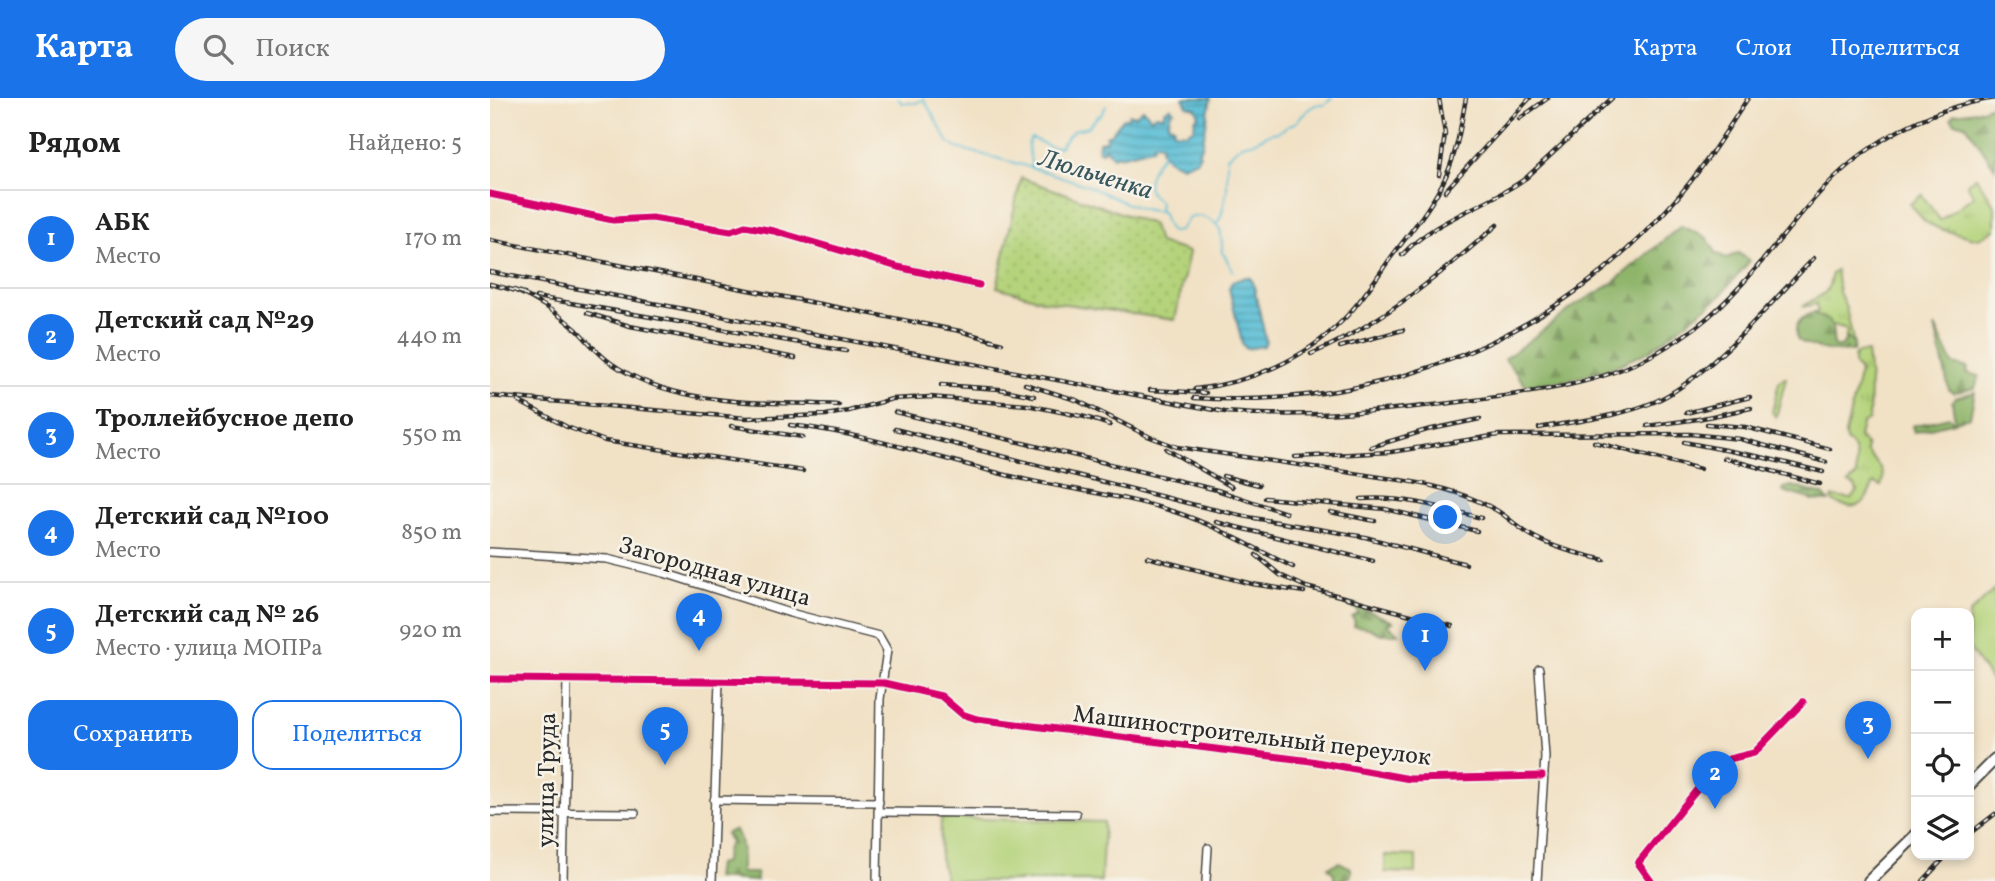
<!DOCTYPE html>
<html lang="ru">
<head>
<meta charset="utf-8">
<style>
	body { margin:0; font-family:Vollkorn,serif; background:#f6f6f6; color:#222 }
	.controls { position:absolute; right:21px; bottom:21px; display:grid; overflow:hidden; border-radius:14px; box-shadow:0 4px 10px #0003 }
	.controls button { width:63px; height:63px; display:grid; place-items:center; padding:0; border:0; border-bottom:2px solid #e0e0e0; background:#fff; color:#222; font:35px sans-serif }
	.you { position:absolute; left:956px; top:420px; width:24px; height:24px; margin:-18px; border:5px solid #fff; border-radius:50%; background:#1a73e8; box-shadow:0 0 0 10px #1a73e833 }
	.badge { display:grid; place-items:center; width:46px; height:46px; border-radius:50%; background:#1a73e8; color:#fff; font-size:23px; font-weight:700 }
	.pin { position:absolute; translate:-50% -58px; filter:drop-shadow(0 2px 4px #0008) }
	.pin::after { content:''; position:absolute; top:37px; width:24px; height:21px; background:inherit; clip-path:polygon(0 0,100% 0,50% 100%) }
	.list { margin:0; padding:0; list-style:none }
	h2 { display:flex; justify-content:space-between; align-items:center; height:91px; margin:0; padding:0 28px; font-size:30px }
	h2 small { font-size:23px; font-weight:400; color:#767676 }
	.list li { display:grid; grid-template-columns:46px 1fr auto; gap:21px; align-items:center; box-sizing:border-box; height:98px; padding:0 28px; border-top:2px solid #e0e0e0 }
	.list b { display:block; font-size:26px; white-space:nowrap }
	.list p { margin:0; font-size:23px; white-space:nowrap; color:#767676 }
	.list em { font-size:23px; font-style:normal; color:#767676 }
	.actions { display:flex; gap:14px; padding:21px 28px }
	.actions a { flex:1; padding:16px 0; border:2px solid #1a73e8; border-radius:21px; text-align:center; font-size:24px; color:#1a73e8 }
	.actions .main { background:#1a73e8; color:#fff }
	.icon { flex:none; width:38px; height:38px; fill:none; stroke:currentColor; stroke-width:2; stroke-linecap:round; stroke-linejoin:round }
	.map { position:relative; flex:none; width:1505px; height:783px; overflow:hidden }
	header { display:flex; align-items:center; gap:42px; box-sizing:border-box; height:98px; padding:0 35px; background:#1a73e8; color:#fff }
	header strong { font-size:33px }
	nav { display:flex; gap:38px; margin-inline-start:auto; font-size:24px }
	.search { width:490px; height:63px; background:#f6f6f6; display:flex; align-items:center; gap:18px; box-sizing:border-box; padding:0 24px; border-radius:38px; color:#767676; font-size:26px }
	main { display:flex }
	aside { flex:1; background:#fff }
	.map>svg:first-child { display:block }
	.grass { fill:url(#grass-tufts); stroke:#707f52; stroke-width:2 }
	.forest { fill:url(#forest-firs); stroke:#5d704a; stroke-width:2 }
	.park { fill:url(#park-dots); stroke:#707f52; stroke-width:2 }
	.pitch { fill:#b4d37a; stroke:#707f52; stroke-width:2 }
	.water { fill:url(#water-rules); stroke:#427480; stroke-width:2 }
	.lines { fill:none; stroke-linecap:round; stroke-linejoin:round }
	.stream { stroke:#58bdd5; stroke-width:2 }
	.minor-casing { stroke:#494642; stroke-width:10 }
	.primary-casing { stroke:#494642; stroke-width:14 }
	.minor { stroke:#fff; stroke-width:7 }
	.primary { stroke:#fff; stroke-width:10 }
	.rail-casing { stroke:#2b2b2b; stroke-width:4.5 }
	.rail { stroke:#f7f3e8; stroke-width:2; stroke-dasharray:5; stroke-linecap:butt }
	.cycleway-casing { stroke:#f7f3e8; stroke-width:11 }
	.cycleway { stroke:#d6006c; stroke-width:7 }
	.labels { text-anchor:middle; stroke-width:5; stroke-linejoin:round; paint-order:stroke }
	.street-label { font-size:24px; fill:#2b2b2b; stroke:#f7f3e8 }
	.water-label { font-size:26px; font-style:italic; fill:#38575e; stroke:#f7f3e8 }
</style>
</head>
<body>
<header>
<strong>Карта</strong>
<div class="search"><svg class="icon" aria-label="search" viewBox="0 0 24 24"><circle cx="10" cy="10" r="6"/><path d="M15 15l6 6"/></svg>Поиск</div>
<nav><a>Карта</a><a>Слои</a><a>Поделиться</a></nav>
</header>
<main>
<aside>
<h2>Рядом<small>Найдено: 5</small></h2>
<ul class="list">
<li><span class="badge">1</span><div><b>АБК</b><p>Место</p></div><em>170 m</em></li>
<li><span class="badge">2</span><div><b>Детский сад №29</b><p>Место</p></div><em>440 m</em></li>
<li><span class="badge">3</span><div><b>Троллейбусное депо</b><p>Место</p></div><em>550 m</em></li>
<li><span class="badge">4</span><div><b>Детский сад №100</b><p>Место</p></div><em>850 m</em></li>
<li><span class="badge">5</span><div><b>Детский сад № 26</b><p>Место · улица МОПРа</p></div><em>920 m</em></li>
</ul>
<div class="actions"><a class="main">Сохранить</a><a>Поделиться</a></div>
</aside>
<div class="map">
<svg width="1505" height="783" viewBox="0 0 1505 783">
	<defs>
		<pattern id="grass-tufts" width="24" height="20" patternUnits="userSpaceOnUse" patternTransform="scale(1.75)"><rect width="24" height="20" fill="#b4d37a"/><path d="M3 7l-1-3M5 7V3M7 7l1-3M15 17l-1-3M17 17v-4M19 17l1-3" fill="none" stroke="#9bb56a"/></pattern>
		<pattern id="forest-firs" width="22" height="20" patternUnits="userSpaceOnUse" patternTransform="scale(1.75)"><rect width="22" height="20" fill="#8fb56a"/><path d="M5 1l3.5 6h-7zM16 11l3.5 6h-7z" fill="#759357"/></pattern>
		<pattern id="park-dots" width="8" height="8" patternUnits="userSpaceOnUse" patternTransform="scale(1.75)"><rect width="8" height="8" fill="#b4d37a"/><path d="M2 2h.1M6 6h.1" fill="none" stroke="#9bb56a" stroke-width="1.8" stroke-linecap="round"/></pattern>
		<pattern id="water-rules" width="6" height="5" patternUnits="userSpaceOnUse" patternTransform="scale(1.75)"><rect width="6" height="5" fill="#58bdd5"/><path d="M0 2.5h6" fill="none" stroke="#499aad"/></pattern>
	</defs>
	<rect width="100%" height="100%" fill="#f7f3e8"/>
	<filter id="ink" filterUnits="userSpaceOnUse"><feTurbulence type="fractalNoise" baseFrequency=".0143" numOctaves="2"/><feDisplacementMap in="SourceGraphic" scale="14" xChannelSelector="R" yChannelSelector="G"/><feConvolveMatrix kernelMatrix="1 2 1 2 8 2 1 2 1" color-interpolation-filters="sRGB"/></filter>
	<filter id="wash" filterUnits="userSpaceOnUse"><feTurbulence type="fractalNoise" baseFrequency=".00686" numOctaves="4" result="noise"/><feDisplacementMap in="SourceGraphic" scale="28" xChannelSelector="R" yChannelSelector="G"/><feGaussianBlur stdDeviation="1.57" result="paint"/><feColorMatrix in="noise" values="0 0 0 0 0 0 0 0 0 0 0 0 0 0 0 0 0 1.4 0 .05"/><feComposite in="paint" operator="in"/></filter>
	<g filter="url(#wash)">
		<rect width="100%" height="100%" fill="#f1e1c5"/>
		<g class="grass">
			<path d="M1486 79 1505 108V131L1488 141 1450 131 1435 124 1420 106 1432 97 1450 122 1484 98 1477 86Z"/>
			<path d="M1346 172 1349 194 1356 210 1364 246 1357 240 1355 242 1357 234 1354 230 1342 227 1339 223 1323 215 1328 214 1326 206 1312 209C1331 194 1337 203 1342 175Z"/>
			<path d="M1377 254 1380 282 1379 322 1372 326 1369 339 1377 348 1376 353C1385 364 1398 373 1391 388L1384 385C1378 396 1375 412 1357 408 1350 407 1346 406 1341 402L1343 399 1361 401 1367 393 1365 388 1359 385 1366 378C1366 365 1368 349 1356 343L1355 336 1370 273 1364 267V259L1367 255Z"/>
			<path d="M1293 280H1296L1286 319 1282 314 1289 284Z"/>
		</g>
		<g class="forest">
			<path d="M1505 6V70L1476 27 1464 24 1461 20 1464 16 1486 13Z"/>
			<path d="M1191 128 1216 139 1227 156 1237 160 1248 155 1260 163 1228 200 1158 254 1121 270 1079 282 1036 288 1015 261 1086 207 1120 187Z"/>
			<path d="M1323 215 1339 223 1342 227 1344 249H1351L1357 240 1364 246 1363 253C1347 255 1322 251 1308 242 1302 230 1310 218 1323 215Z"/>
			<path d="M1445 228 1463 266 1478 270 1477 275 1489 278 1485 290 1463 295 1459 292Z"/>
			<path d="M1485 294 1480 319 1465 323 1462 304 1464 300Z"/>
			<path d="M1459 319 1464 324 1424 334 1422 328Z"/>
			<path d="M1302 388 1333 397 1338 403 1323 402 1293 393 1294 390Z"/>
			<path d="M861 505 901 523 903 524 897 526 909 536H891L879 530 864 528 865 524 862 519 869 515Z"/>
			<path d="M244 732C255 743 251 760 251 775H266L267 783 225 780 227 766 235 764 236 752 240 746 236 735Z"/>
			<path d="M849 764 861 770V778L853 783H844V776L838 769Z"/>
		</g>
		<path class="park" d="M531 80 662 126 669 145 699 154 685 222 555 203 507 189Z"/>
		<g class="pitch">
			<path d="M1505 491V588L1479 550V516Z"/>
			<path d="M451 720 614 724 611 783H456L450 759Z"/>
			<path d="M895 757 926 758V775L895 774Z"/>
		</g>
		<g class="water">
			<path d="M693 0H721L712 49 708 53 710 56 707 62 692 68 677 61 671 52 672 46 664 45 663 50 629 58 628 56 623 59 615 50 611 54 608 52 609 44 616 43V38L621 36 633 20H638L639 16 645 18 653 11 661 20 665 17 674 18V13L680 9 684 13 681 14 678 26 684 29 683 34 696 35 704 30 705 21 709 18 706 10 697 8Z"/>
			<path d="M756 179 760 180 763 184 776 243 774 248 756 251 752 245 739 190 742 184Z"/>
		</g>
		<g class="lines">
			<g class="stream">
				<path d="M408 0 412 5H426L432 2"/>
				<path d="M433 0 459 45 467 50C510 61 555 72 598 88 621 97 644 113 669 113L673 115 676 126 681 134 689 133 699 120C711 116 722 121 730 130L733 155 743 173"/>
				<path d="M469 0H478"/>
				<path d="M542 71 538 47 541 40 561 49H569L584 32 598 29 608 18 611 17 616 8"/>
				<path d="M669 113 670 104C667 101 664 100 661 96 653 85 664 65 673 56"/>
				<path d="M727 126 731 118 737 93V59L752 46 762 45 781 35 788 34 806 24 819 11 825 7H834L842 0"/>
			</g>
		</g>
	</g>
	<g filter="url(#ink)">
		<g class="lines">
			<g class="minor-casing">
				<g id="minor">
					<path d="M0 96 123 122 162 120 241 133 255 128 284 133 408 169 489 187"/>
					<path d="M0 454 117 461 174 475 300 515 389 538 397 552 390 601 387 783"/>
					<path d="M0 581 394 585 451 598 472 616 487 621 821 663 920 681 1052 678"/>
					<path d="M224 702 389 704"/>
					<path d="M0 714 145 715"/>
					<path d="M389 714 586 716"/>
					<path d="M73 783 77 582"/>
					<path d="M222 783 229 583"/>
					<path d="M716 783 718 750"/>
					<path d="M1047 783 1055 659 1049 571"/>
					<path d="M1161 783 1148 765 1222 673 1239 661 1264 655 1313 604"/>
				</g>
			</g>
			<g class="primary-casing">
				<g id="primary">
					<path d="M1479 687 1505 661"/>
					<path d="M1379 783 1426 737"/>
				</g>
			</g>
			<use href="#minor" class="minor"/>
			<use href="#primary" class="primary"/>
			<g class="rail-casing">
				<g id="rail">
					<path d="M1029 21 1058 0"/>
					<path d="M949 77 955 36 949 0"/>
					<path d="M955 93 1040 0"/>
					<path d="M0 142 470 233 512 245"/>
					<path d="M912 157C946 120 996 109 1036 80L1122 0"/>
					<path d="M0 174 735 314C820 321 908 312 993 301 1040 294 1088 289 1132 271 1158 261 1183 246 1206 229 1253 193 1285 145 1324 101 1371 47 1434 11 1505 0"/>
					<path d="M0 186 34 195"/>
					<path d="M24 192C47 202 68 215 87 232 98 243 108 256 121 265 187 311 272 303 349 307"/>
					<path d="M46 199 356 253"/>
					<path d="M97 215 140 228 305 260"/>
					<path d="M850 249 913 232"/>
					<path d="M821 256C890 227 951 176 1007 127"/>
					<path d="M535 286 586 302 660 339 687 349 917 383C948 388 979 397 1006 412 1020 420 1031 433 1046 440 1067 451 1091 456 1114 462"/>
					<path d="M451 287 509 291 544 298"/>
					<path d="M705 291C759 285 814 262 853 222 872 203 886 180 902 158 921 133 943 107 956 78 967 54 971 26 976 0"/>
					<path d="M660 292 716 295"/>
					<path d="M0 298 257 320 336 317 359 313 402 301 440 299 537 307 595 319 620 327"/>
					<path d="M704 300C888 311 1057 246 1180 108 1210 75 1234 37 1258 0"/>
					<path d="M28 303 77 329 115 343 313 373"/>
					<path d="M405 314 727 392 796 415"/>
					<path d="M1196 315 1260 299"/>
					<path d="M1217 326 1255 329 1340 351"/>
					<path d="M300 327C372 335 442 358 512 376 570 391 631 396 688 415 727 428 765 451 803 469"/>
					<path d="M241 328 313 339"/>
					<path d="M1157 328 1208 321 1261 310"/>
					<path d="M1049 330C1087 323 1128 319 1164 304 1217 282 1283 202 1324 160"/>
					<path d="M405 331 709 408 758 419 875 439 976 466"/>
					<path d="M1104 344 1210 371"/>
					<path d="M1194 344 1271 359 1333 374"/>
					<path d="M881 349 937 332 990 321"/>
					<path d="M676 351 742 389"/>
					<path d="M805 359 901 354 1009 337 1200 336 1250 341 1336 364"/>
					<path d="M1234 360 1330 386"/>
					<path d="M733 378 769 387"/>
					<path d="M775 400 895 411 987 433"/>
					<path d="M871 401C913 398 950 409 991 420"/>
					<path d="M840 414 885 423"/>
					<path d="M726 424 883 463"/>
					<path d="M766 457 790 477 816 489 962 528"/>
					<path d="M657 459 762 486 814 494"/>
					<path d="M1479 736 1505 716"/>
					<path d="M1433 783 1457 757"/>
				</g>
			</g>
			<use href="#rail" class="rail"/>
			<g class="cycleway-casing">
				<g id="cycleway">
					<path d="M0 96 123 122 162 120 241 133 255 128 284 133 408 169 489 187"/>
					<path d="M0 581 394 585 451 598 472 616 487 621 821 663 920 681 1052 678"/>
					<path d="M1161 783 1148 765 1222 673 1239 661 1264 655 1313 604"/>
				</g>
			</g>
			<use href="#cycleway" class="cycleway"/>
		</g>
	</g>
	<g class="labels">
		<g class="street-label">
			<text transform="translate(225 473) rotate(16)" y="8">Загородная улица</text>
			<text transform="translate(762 637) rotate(7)" y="8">Машиностроительный переулок</text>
			<text transform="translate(56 682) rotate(-89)" y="8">улица Труда</text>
		</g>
		<g class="water-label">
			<text transform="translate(606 75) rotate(17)" y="9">Люльченка</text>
		</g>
	</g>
</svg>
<div class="controls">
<button>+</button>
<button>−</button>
<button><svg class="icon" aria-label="locate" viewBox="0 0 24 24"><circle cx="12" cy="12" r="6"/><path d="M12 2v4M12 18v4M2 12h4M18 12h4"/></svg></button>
<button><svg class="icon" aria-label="layers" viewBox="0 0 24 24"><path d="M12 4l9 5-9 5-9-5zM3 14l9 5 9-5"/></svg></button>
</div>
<div class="you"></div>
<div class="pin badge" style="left:935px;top:573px">1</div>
<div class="pin badge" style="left:1225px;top:711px">2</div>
<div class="pin badge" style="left:1378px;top:661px">3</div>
<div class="pin badge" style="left:209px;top:553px">4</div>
<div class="pin badge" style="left:175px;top:667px">5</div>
</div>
</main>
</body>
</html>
